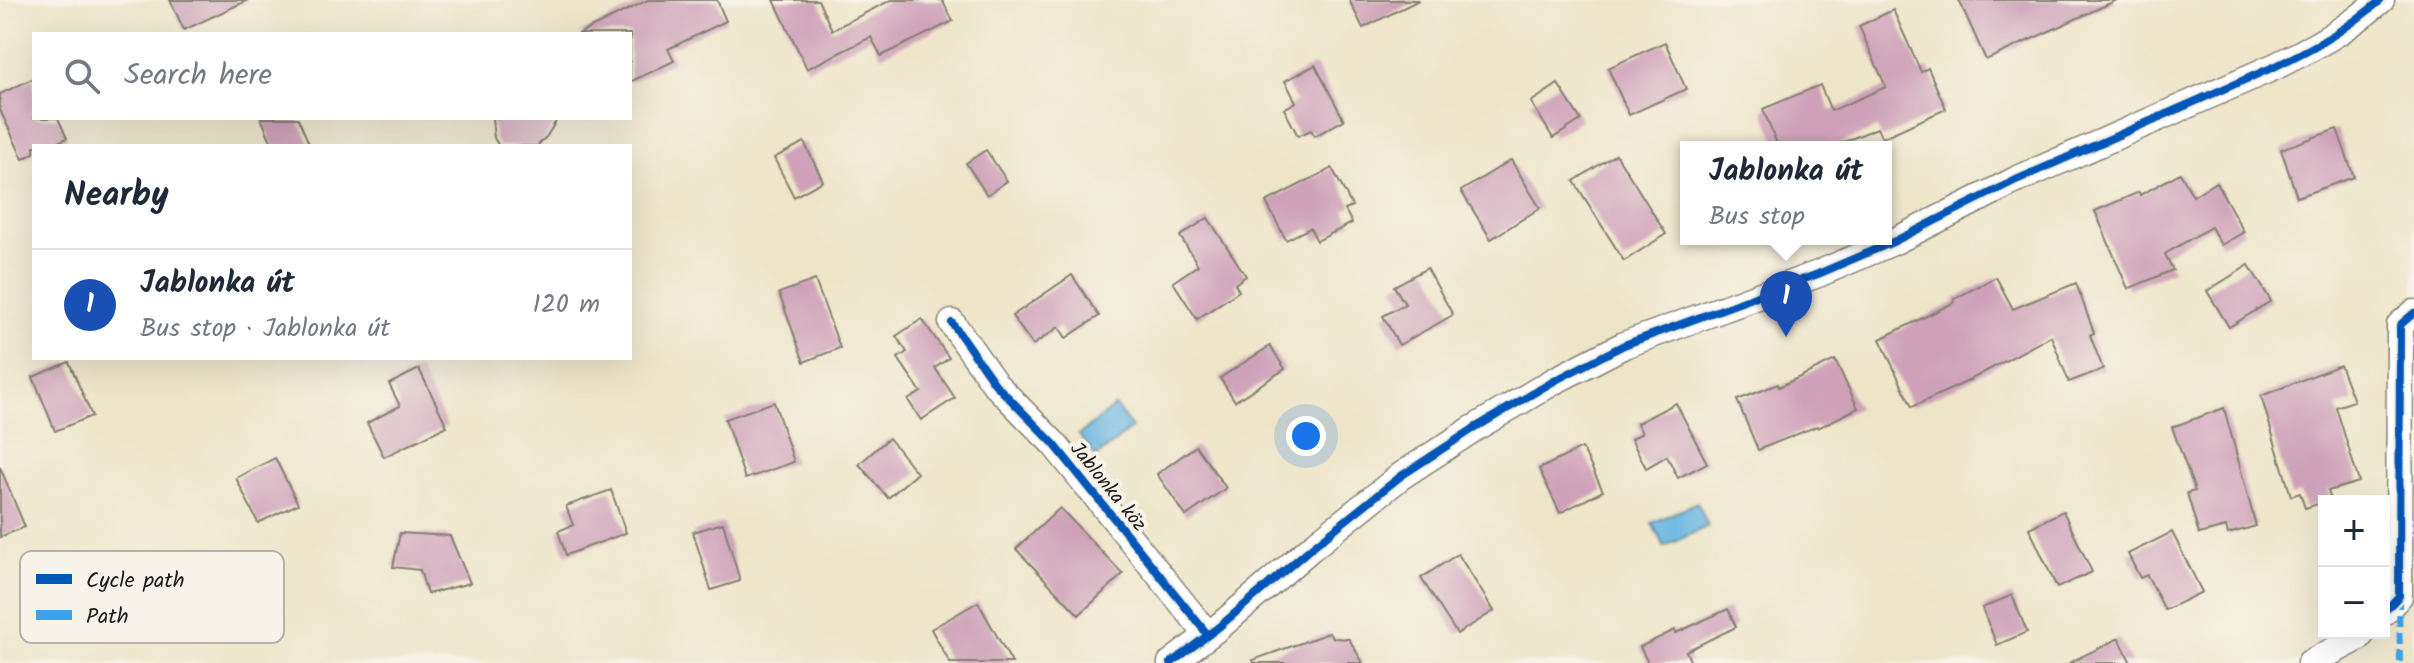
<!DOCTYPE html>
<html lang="en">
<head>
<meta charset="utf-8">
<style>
	body { margin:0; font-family:Kalam,sans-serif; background:#f2f2f3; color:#1f2937 }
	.controls { position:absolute; right:24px; bottom:24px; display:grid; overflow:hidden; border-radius:0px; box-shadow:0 8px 32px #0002 }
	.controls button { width:72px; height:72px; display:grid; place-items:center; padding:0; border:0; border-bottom:2px solid #e0e1e3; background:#fff; color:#1f2937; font:40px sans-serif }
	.you { position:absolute; left:1306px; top:436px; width:28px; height:28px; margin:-20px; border:6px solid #fff; border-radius:50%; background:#1a73e8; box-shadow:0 0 0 12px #1a73e833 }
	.badge { display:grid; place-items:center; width:52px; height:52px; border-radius:50%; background:#7c3aed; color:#fff; font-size:26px; font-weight:700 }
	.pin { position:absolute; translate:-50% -66px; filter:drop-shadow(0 2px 4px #0008) }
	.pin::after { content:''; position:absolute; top:42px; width:28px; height:24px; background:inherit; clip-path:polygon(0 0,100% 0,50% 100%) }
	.popup { position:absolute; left:1680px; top:141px; width:212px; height:104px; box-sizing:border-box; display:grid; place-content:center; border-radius:0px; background:#fff; filter:drop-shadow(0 2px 6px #0005); font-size:26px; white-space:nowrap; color:#747a83 }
	.popup b { font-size:30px; color:#1f2937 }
	.popup::after { content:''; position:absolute; left:50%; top:100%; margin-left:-16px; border:16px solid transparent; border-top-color:#fff }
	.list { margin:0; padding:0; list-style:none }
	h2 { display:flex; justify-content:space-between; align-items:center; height:104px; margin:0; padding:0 32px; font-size:34px }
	h2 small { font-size:26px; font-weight:400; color:#747a83 }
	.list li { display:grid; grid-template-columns:52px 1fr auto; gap:24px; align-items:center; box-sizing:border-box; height:112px; padding:0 32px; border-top:2px solid #e0e1e3 }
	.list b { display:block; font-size:30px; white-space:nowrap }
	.list p { margin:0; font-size:26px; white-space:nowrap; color:#747a83 }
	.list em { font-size:26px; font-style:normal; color:#747a83 }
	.icon { flex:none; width:44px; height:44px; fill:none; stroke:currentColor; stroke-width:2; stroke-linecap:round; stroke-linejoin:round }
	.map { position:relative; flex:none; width:2414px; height:663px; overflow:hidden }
	.search { position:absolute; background:#fff; box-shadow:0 8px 32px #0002; left:32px; top:32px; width:600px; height:88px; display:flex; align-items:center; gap:20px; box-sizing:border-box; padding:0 28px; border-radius:0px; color:#747a83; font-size:30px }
	.panel { position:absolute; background:#fff; box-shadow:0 8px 32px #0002; left:32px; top:144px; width:600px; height:216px; border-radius:0px }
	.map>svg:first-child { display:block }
	.water { fill:#67b6e2; stroke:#42697f; stroke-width:2 }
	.building { fill:#cea1b8 }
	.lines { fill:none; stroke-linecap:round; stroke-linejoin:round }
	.minor-casing { stroke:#858072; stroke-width:29 }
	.minor { stroke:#fff; stroke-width:26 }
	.quiet { stroke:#3da2ea; stroke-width:6; stroke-dasharray:12 6; stroke-linecap:butt }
	.cycleway-casing { stroke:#f7f3e8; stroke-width:13 }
	.cycleway { stroke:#0057b8; stroke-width:8 }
	.labels { text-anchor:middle; stroke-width:8; stroke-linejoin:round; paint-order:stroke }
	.street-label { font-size:20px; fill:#1c1c1c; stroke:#f7f3e8 }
	.key { fill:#f7f3e8; stroke:#b5b2ab; stroke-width:2 }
	.key-label { font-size:22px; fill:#1c1c1c }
</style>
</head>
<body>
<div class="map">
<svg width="2414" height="663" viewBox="0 0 2414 663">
	<rect width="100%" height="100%" fill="#f7f3e8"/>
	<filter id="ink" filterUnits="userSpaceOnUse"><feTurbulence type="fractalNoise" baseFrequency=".0125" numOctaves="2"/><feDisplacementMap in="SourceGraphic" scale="16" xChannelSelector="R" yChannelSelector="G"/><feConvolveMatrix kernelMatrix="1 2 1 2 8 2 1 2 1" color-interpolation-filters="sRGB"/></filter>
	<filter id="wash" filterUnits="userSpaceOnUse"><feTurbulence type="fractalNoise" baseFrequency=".006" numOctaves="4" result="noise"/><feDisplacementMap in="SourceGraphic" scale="32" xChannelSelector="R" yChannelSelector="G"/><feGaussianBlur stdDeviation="1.8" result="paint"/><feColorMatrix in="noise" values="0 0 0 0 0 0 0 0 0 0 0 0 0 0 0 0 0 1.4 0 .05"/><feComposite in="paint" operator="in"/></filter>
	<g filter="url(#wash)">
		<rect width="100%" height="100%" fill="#eee5c9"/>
		<g class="water">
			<path d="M1115 406 1132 428 1096 457 1079 435Z"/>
			<path d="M1697 502 1708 526 1664 547 1652 523Z"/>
		</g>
		<g id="blocks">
			<g class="building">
				<path d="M170 0H248L184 30Z"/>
				<path d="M648 0H717L726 21 668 49 674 61 630 82V34H578Z"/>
				<path d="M774 0H818L832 30 891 0H942L953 21 881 56 871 37 807 69Z"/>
				<path d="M1349 0H1419L1363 28Z"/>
				<path d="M1959 0H2117L1986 60Z"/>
				<path d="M1893 10 1921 72 1928 68 1946 109 1882 138 1877 128 1832 147H1778L1763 109 1820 85 1831 111 1886 87 1859 26Z"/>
				<path d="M1665 42 1686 89 1629 115 1608 68Z"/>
				<path d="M1315 65 1344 120 1315 136 1311 130 1298 136 1284 109 1296 102 1285 81Z"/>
				<path d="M34 78V118H58L67 138 50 146H34V153L23 159 0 110V94Z"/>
				<path d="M1558 84 1581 120 1553 138 1531 102Z"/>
				<path d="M261 118H298L310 146H273Z"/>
				<path d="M492 118H558L547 136 537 146H499L494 138Z"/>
				<path d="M2337 129 2354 177 2297 197 2281 149Z"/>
				<path d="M804 142 823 181 794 197 774 158Z"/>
				<path d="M986 150 1007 181 987 195 966 163Z"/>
				<path d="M1616 154 1666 234 1624 261 1574 181Z"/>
				<path d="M1511 160 1540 208 1491 239 1461 191Z"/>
				<path d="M1332 168 1352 206 1345 210 1352 223 1317 241 1310 228 1286 240 1266 202Z"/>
				<path d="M2180 173 2193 196 2216 182 2244 232 2221 245 2211 227 2165 254 2173 270 2128 289 2095 211 2139 192 2140 195Z"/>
				<path d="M1208 218 1246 276 1235 284 1239 291 1197 319 1173 282 1198 265 1180 236Z"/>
				<path d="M2249 265 2271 301 2229 327 2207 291Z"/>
				<path d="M1427 268 1453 315 1399 345 1383 316 1405 304 1394 286Z"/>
				<path d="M1072 275 1099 316 1066 338 1059 327 1033 345 1012 316Z"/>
				<path d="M1996 277 2013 309 2076 283 2094 333 2090 335 2103 369 2069 382 2051 336 1966 382 1912 407 1880 339 1955 302 1954 299Z"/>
				<path d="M815 280 840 348 804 362 779 293Z"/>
				<path d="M922 319 949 358 935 368 955 398 921 420 908 400 921 392 898 358 907 352 896 336Z"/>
				<path d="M1270 346 1285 369 1235 401 1220 378Z"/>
				<path d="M1835 360 1858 408 1818 428 1817 426 1758 450 1737 400 1778 384 1779 387Z"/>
				<path d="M69 362 92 416 55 431 33 377Z"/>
				<path d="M2340 365 2354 401 2336 407 2359 482 2328 491 2331 500 2305 508 2300 493 2291 496 2261 396Z"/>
				<path d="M419 369 447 426 384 457 367 423 400 406 389 384Z"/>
				<path d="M774 402 794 462 745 479 725 419Z"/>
				<path d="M1676 403 1707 463 1678 478 1667 456 1646 468 1631 439 1642 433 1637 423Z"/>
				<path d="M2224 408 2256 526 2228 534 2226 527 2199 534 2187 493 2195 491 2172 427Z"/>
				<path d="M889 438 917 473 888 498 859 464Z"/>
				<path d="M1196 446 1226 488 1186 516 1157 474Z"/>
				<path d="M1582 448 1603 491 1560 513 1539 469Z"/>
				<path d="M275 458 298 504 258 523 236 478Z"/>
				<path d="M0 467 25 527 0 537Z"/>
				<path d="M611 490 626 533 566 555 558 531 573 525 566 506Z"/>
				<path d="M1060 508 1123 574 1079 615 1016 549Z"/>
				<path d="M2063 511 2092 572 2057 588 2029 528Z"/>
				<path d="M723 523 740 581 711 590 693 532Z"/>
				<path d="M2172 532 2202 592 2165 610 2147 575 2140 578 2128 554Z"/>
				<path d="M400 533 450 536 470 583 427 594 420 570 393 567Z"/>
				<path d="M1458 554 1494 611 1457 634 1421 578Z"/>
				<path d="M2012 595 2027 632 1997 645 1982 608Z"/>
				<path d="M978 602 1012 663H950L931 629Z"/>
				<path d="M1728 609 1736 627 1686 651 1691 663H1648L1640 647 1675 630 1676 633Z"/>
				<path d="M1329 633 1334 638 1349 639 1363 663H1254L1253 660Z"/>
				<path d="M2119 638 2131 663H2069Z"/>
			</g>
		</g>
	</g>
	<g filter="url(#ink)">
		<use href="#blocks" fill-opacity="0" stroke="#858072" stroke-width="2"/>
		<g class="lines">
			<g class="minor-casing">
				<g id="minor">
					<path d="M952 323 995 384 1054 444 1208 635"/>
					<path d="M2384 612 2399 596 2400 325 2414 313"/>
					<path d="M1171 663 1220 626 1311 548 1401 476 1473 429 1554 381 1624 345 1818 274 1895 241 2016 180 2276 66C2317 46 2346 30 2381 0"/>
					<path d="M2310 663 2358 638 2362 633"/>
				</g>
			</g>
			<use href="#minor" class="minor"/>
			<path class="quiet" d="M2399 596 2400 663"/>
			<g class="cycleway-casing">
				<g id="cycleway">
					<path d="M952 323 995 384 1054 444 1208 635"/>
					<path d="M2384 612 2399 596 2400 325 2414 313"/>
					<path d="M1171 663 1220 626 1311 548 1401 476 1473 429 1554 381 1624 345 1818 274 1895 241 2016 180 2276 66C2317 46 2346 30 2381 0"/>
				</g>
			</g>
			<use href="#cycleway" class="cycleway"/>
		</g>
	</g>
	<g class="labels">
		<g class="street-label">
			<text transform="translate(1109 486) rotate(51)" y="7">Jablonka köz</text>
		</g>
	</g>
	<rect x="20" y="551" width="264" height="92" rx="12" class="key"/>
	<rect x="36" y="574" width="36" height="10" fill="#0057b8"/>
	<rect x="36" y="610" width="36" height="10" fill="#3da2ea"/>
	<g class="key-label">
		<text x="86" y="587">Cycle path</text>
		<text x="86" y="623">Path</text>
	</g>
</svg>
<div class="controls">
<button>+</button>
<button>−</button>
</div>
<div class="you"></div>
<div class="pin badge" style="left:1786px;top:337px;background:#1a4fb4">1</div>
<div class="popup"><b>Jablonka út</b>Bus stop</div>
<div class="search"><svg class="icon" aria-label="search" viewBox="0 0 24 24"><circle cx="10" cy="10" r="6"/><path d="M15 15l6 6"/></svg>Search here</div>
<section class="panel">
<h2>Nearby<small></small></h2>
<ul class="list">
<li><span class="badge" style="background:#1a4fb4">1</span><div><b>Jablonka út</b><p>Bus stop · Jablonka út</p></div><em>120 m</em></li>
</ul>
</section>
</div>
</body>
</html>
